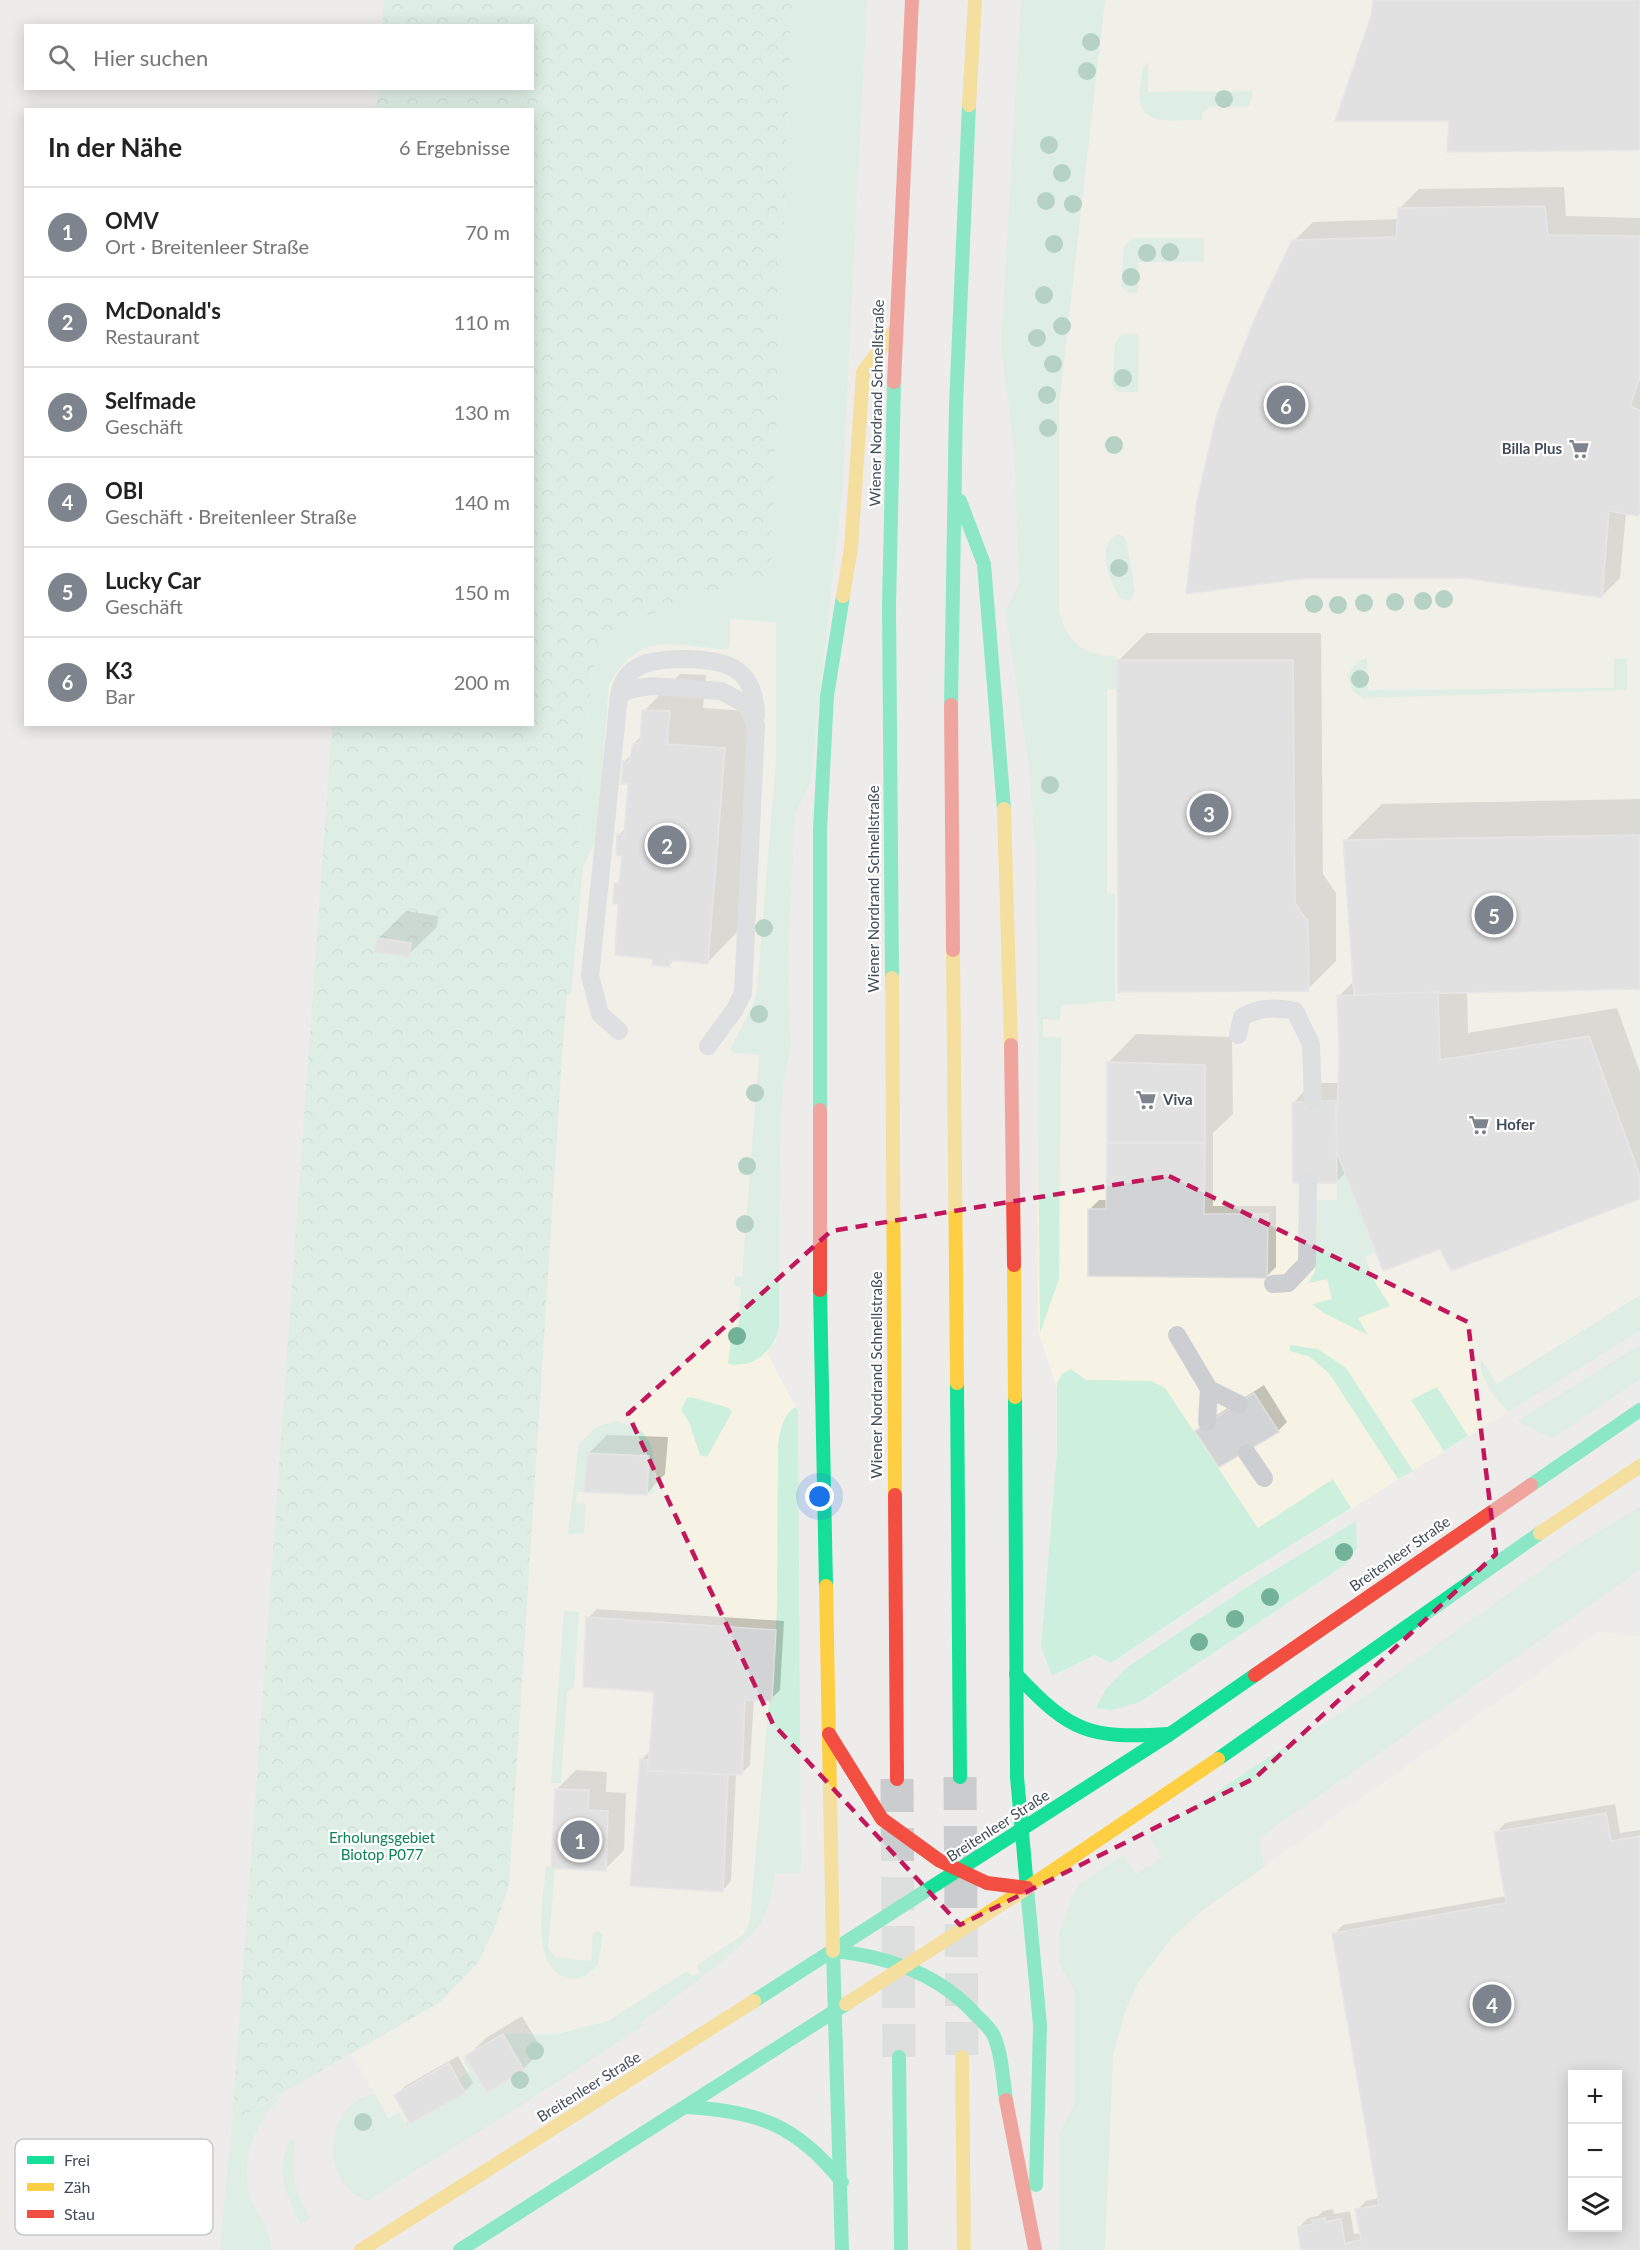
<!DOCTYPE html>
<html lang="de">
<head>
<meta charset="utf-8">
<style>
	body { margin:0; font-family:Lato,sans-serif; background:#f6f6f6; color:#222 }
	.controls { position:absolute; right:18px; bottom:18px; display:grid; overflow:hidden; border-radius:0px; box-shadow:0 3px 15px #0003 }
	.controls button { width:54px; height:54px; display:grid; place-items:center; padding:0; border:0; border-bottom:2px solid #e0e0e0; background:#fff; color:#222; font:30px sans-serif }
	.you { position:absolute; left:820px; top:1497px; width:21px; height:21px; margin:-15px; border:4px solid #fff; border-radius:50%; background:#1a73e8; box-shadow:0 0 0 9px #1a73e833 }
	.badge { display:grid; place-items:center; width:39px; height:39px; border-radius:50%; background:#7d848d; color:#fff; font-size:20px; font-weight:700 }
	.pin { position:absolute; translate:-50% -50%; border:3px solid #fff; box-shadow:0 2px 6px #0006 }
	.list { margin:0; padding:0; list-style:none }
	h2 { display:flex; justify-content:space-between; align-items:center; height:78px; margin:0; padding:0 24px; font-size:26px }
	h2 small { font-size:20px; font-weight:400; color:#767676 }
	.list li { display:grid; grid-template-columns:39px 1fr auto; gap:18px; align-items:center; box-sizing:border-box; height:90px; padding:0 24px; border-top:2px solid #e0e0e0 }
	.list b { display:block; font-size:22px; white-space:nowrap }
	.list p { margin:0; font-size:20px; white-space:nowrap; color:#767676 }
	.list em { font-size:20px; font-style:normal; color:#767676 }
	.icon { flex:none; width:33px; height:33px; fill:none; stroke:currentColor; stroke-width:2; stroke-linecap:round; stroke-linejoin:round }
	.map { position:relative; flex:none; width:1640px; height:2250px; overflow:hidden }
	.search { position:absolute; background:#fff; box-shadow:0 3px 15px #0003; left:24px; top:24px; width:510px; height:66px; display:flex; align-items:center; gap:15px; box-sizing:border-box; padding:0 21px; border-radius:0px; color:#767676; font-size:22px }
	.panel { position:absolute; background:#fff; box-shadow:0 3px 15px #0003; left:24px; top:108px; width:510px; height:618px; border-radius:0px }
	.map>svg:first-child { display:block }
	.commercial { fill:#f6f3e4; fill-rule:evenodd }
	.grass { fill:#ccf0dd }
	.forest { fill:url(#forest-crowns) }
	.shadow { fill:#0003; fill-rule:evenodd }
	.building { fill:#d2d3d4; stroke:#dededf; stroke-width:1.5; fill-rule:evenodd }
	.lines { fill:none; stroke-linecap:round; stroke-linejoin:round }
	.highway-tunnel { stroke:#cbccce; stroke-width:33; stroke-dasharray:33 16; stroke-linecap:butt }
	.lane { stroke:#ccced2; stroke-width:18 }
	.fast { stroke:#16e098; stroke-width:14 }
	.slow { stroke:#ffcf43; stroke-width:14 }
	.jam { stroke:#f24e42; stroke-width:14 }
	.tree { fill:#71b298 }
	.marked { fill:none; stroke:#c2185b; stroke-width:4.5; stroke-dasharray:12 8; stroke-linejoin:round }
	.labels { text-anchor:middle; stroke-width:4.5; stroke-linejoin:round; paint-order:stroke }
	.street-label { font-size:15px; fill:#414c5a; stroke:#fff }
	.poi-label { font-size:15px; font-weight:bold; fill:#414c5a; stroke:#fff; text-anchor:start }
	.park-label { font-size:15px; fill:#0b8354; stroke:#fff }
	.key { fill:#fff; stroke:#c6c9ce; stroke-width:1.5 }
	.key-label { font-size:16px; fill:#414c5a }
</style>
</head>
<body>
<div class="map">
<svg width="1640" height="2250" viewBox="0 0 1640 2250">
	<defs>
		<pattern id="forest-crowns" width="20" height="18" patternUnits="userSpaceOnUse" patternTransform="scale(1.5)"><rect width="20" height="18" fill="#ccf0dd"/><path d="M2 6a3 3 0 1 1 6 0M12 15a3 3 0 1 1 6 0" fill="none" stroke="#b0cfc0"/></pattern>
	</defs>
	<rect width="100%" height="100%" fill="#edeceb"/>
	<g class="commercial">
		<path d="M1105 0H1640V1331L1235 1580 1111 1663 1095 1655 1052 1676 1041 1647 1057 1450V1389L1038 1332 1037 1011 1059 611V404Z"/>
		<path d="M653 614 777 622 810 783 795 815 788 963 791 1048 784 1080 780 1127 779 1328 777 1338 767 1353 798 1411 801 1874 776 1873 769 1905 760 1923 744 1942 642 2022 644 2025 418 2170 352 2054 440 2002 509 1885 562 1056 592 669Z"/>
		<path d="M1598 1631 1640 1637V2250H1069L1085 1972 1200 1912ZM1572 2074H1618V2228H1572Z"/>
	</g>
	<g class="grass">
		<path d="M792 0H867L842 493 810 783 795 815 788 963 791 1048 784 1080 780 1127 779 1328C774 1351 753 1369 728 1364L732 1331H738L741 1287 734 1286 735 1276 742 1277 759 1055 733 1053 730 1049 752 1008 757 991 776 760V622L730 619V646L727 650C674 645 639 629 609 685L597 838 583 867 571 995H567L592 669C595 662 597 650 602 644 625 614 732 587 771 574Z"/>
		<path d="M1021 0H1105L1059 404V611C1069 643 1082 656 1116 656L1117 660V689H1107V893L1115 894V1001L1061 1005 1060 1020 1043 1019V1037H1061L1059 1279 1040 1333 1036 863 1029 765 1005 612 1019 583 1014 449 1001 346Z"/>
		<path d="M1148 62V92L1253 91 1250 105 1245 107 1210 106 1202 113V120C1173 119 1135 130 1140 88 1142 79 1141 67 1148 62Z"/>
		<path d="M1132 238H1204V262H1138V293H1127L1121 287 1124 247Z"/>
		<path d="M1136 334 1139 337 1138 392H1118L1112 385 1115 344 1121 335Z"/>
		<path d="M1118 534 1123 536 1127 543 1135 591 1130 601 1120 598C1111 584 1094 544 1118 534Z"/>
		<path d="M1367 658 1368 690 1614 688V658L1627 659V690L1363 698 1352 691 1348 676 1357 661Z"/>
		<path d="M1336 1150 1376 1252 1365 1257 1375 1282 1390 1306 1358 1318 1368 1335 1324 1313 1312 1304 1332 1299 1327 1279 1308 1283 1315 1272 1316 1200H1337Z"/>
		<path d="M1640 1295V1331L1508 1412C1497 1399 1477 1377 1481 1359L1497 1384Z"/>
		<path d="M1290 1345 1318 1349 1346 1368 1413 1471 1398 1479 1329 1373 1310 1357 1290 1351Z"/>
		<path d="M1640 1345V1379L1552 1439 1517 1421Z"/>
		<path d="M1071 1369 1086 1380 1151 1381 1165 1388 1258 1528 1333 1479 1351 1508 1235 1580 1111 1663 1095 1655 1052 1676 1041 1647 1057 1450V1383L1062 1374Z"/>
		<path d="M1437 1387 1468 1436 1444 1451 1411 1400Z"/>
		<path d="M691 1397 729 1408 732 1412 707 1457 700 1455 689 1422 681 1410 687 1398Z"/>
		<path d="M796 1407 798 1411 801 1874 776 1873C772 1889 770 1906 762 1921 746 1948 670 2001 642 2022L644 2025 519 2107 367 2201C358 2196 349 2192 344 2184 322 2154 334 2100 375 2094L388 2118 399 2112 405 2123 408 2121 410 2124 465 2093 466 2091 459 2078 470 2072 464 2062 465 2056 487 2093 524 2070 503 2034H557L608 2021 687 1971 693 1976 700 1973 697 1965 744 1934 750 1920 769 1701 772 1700 777 1608 778 1445C780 1433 783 1413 796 1407Z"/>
		<path d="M616 1421C660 1430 654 1457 653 1493H648L649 1456 587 1453 584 1492H577L576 1503 586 1504 584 1534H568L579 1444 598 1426Z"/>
		<path d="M1640 1507V1570L1259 1838 1264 1867 1200 1912 1171 1939 1139 1981 1125 2011 1113 2056 1105 2250H1059V2134L1074 2104V1990L1059 1963V1933L1072 1896 1080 1884 1123 1855 1137 1874 1162 1857 1149 1837 1272 1755 1343 1712 1572 1548Z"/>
		<path d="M1356 1521 1357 1548 1345 1565 1140 1702 1112 1710 1096 1708 1106 1689 1126 1668 1250 1585Z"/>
		<path d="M564 1611 579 1612 574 1687 567 1693 561 1783H551Z"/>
		<path d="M546 1866 555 1869 548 1948 555 1957 591 1961 593 1934 599 1931 603 1935 598 1965C590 1974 578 1982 566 1978 529 1964 544 1897 546 1866Z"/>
		<path d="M287 2092C257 2116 238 2160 251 2199 257 2217 272 2230 271 2250H220L232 2122Z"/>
		<path d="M291 2139 295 2141C292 2175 292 2187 310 2218L301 2224C287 2198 273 2167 291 2139Z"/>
	</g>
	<path class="forest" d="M384 0H792L771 574C732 588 625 614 602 644 597 650 595 662 592 669L562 1056 509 1885 494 1930 477 1964 440 2002 232 2122 332 725 532 724V110L376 109 378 89 532 88V26L382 25Z"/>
	<g class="shadow">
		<path d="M1564 187 1566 216 1640 218V513L1638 515 1626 513 1620 578 1601 597 1294 241 1313 222 1399 219 1400 208 1419 189Z"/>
		<path d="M1146 633H1321L1323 874 1336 893V961L1308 989 1118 661Z"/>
		<path d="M680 674 706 675 703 708 761 712 744 925 708 962 675 959 669 965 655 957 620 903 616 884 621 878 624 855 619 835 626 828 630 782 624 762 632 754 634 743 642 736 644 711Z"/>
		<path d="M1640 799V987L1467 991 1468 1033 1617 1008 1640 1072V1197L1441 1247 1346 1172 1336 1182 1294 1102 1312 1083H1340L1338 997 1354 981 1345 841 1382 804Z"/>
		<path d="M406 911 438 916 437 927 408 955 378 939Z"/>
		<path d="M1136 1034 1232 1037 1233 1114 1213 1133V1206H1276V1267L1267 1276 1090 1209 1099 1200H1108V1063Z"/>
		<path d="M1264 1385 1287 1422 1278 1431 1206 1422Z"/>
		<path d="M607 1435 668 1437 665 1474 647 1493 588 1454Z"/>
		<path d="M597 1609 784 1621 780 1690 771 1699 754 1698 750 1765 741 1774H736L731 1881 722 1891 632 1885 641 1760 650 1751 656 1690 588 1618Z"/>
		<path d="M576 1770 607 1772 606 1792 626 1793 624 1850 605 1869 557 1789Z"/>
		<path d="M1615 1804 1620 1833 1640 1830V2250H1303L1299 2227 1308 2218 1318 2216 1323 2211 1333 2209 1334 2214 1350 2211 1354 2234 1361 2233 1357 2210 1366 2201 1379 2198 1334 1934 1343 1925 1507 1896 1496 1833 1505 1823ZM1572 2074H1618V2228H1572Z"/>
		<path d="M522 2016 542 2050 523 2069 467 2057 486 2038Z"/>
		<path d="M458 2056 473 2083 464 2092 396 2096 405 2086Z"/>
	</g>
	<g class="building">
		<path d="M1373 0H1640V150L1447 152 1449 121H1335L1371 16Z"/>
		<path d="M1545 206 1548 235 1640 236V377L1630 406 1640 410V507L1638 516 1609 511 1602 598 1465 578 1300 579 1186 594 1197 500 1217 414 1254 320 1292 240 1396 237 1398 208Z"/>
		<path d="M1117 660H1293L1295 903 1308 922 1309 991 1118 992Z"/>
		<path d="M642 710 670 711 667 744 725 748 708 964 670 960V967L652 965 653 959 615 955 618 904H613L614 883H619L622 856 616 855 617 834 624 835 628 784H621L623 761 629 762 633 743H640Z"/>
		<path d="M1640 835V989L1354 995 1343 840Z"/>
		<path d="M377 938 411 943 409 957 374 952Z"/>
		<path d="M1438 992 1440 1060 1589 1036 1640 1176V1199L1451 1271 1440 1249 1383 1271 1336 1150 1339 1054 1337 996Z"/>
		<path d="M1107 1062 1205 1065V1143H1107Z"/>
		<path d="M1336 1101 1337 1183H1293L1292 1102Z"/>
		<path d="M1107 1143H1205L1204 1214H1268L1267 1278 1088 1276V1209H1106Z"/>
		<path d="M1254 1393 1279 1432 1219 1467 1195 1431Z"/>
		<path d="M587 1453 649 1456 647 1495 584 1492Z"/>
		<path d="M586 1617 776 1630 772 1701 745 1700 742 1775 648 1771 654 1692 583 1687Z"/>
		<path d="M640 1759 648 1760V1771L728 1775 723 1892 630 1886Z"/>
		<path d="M555 1789 589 1790 588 1810 608 1811 606 1871 551 1868Z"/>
		<path d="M1606 1813 1611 1841 1640 1836V2250H1346L1345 2243 1361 2240 1355 2209 1379 2205 1332 1933 1506 1903 1494 1832ZM1572 2074H1618V2228H1572Z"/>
		<path d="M503 2034 524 2070 487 2093 465 2056Z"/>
		<path d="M449 2063 465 2093 410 2124 394 2095Z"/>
		<path d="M1325 2218V2222L1341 2219 1346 2250H1301L1297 2227 1313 2224 1312 2220Z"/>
	</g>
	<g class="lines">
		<g class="highway-tunnel">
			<path d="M960 1777 962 2057"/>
			<path d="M897 1779 899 2057"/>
		</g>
		<g class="lane">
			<path d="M619 696C625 660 658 659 688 659 729 660 755 669 756 716"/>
			<path d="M619 1031 600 1014 590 976 619 696 631 689 652 686 721 691 746 704 756 726 743 993 735 1009 708 1046"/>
			<path d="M1238 1035 1242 1017C1260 1007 1275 1007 1295 1011L1311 1044 1313 1101"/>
			<path d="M1273 1284 1288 1283 1307 1263 1308 1183"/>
			<path d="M1177 1335 1209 1389 1239 1404"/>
			<path d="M1207 1422 1209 1389"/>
			<path d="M1247 1453 1264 1478"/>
		</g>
		<g class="fast">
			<path d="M960 501 984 564 1004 809"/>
			<path d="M951 705 956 405 969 105"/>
			<path d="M892 978 889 605 894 382"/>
			<path d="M820 1110V829L827 696 843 596"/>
			<path d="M820 1290 826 1586"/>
			<path d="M957 1383 960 1777"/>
			<path d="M1015 1397 1017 1777 1027 1888"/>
			<path d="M1531 1485 1640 1410"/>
			<path d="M1016 1674C1071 1733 1090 1739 1169 1734"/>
			<path d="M1218 1759 1540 1533"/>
			<path d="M1027 1888 1040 2025 1036 2185"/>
			<path d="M754 2001 1170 1734 1255 1675"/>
			<path d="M899 2057 901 2250"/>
			<path d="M686 2107C758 2111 797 2125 842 2182"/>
			<path d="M460 2250 846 2004"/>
			<path d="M842 2250 833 1951C887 1956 939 1974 976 2015 982 2021 991 2029 994 2036 1002 2055 1003 2080 1006 2100"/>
		</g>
		<g class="slow">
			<path d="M969 105 975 0"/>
			<path d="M843 596 851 548 863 372 895 330"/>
			<path d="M1004 809 1011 1045"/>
			<path d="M953 950 957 1383"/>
			<path d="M892 978 895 1495"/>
			<path d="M1014 1265 1015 1397"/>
			<path d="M1540 1533 1640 1466"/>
			<path d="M826 1586 833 1951"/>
			<path d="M846 2004 1027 1888 1218 1759"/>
			<path d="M962 2057 964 2250"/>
			<path d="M361 2250 754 2001"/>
		</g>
		<g class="jam">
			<path d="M894 382 912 0"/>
			<path d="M951 705 953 950"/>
			<path d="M1011 1045 1014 1265"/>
			<path d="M820 1110V1290"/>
			<path d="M895 1495 897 1779"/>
			<path d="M1255 1675 1531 1485"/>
			<path d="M829 1734 882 1819 940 1861 987 1883 1027 1888"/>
			<path d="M1006 2100 1035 2249"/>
		</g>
	</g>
	<g class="tree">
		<circle cx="1091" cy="42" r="9"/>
		<circle cx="1087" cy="71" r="9"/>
		<circle cx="1224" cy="99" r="9"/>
		<circle cx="1049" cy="145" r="9"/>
		<circle cx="1062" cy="173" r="9"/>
		<circle cx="1046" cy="201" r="9"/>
		<circle cx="1073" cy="204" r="9"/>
		<circle cx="1054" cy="244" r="9"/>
		<circle cx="1170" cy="252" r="9"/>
		<circle cx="1147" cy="253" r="9"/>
		<circle cx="1131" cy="277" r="9"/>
		<circle cx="1044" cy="295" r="9"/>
		<circle cx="1062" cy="326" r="9"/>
		<circle cx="1037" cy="338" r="9"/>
		<circle cx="1053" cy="364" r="9"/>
		<circle cx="1123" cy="378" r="9"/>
		<circle cx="1047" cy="395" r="9"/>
		<circle cx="1048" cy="428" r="9"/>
		<circle cx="1114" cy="445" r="9"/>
		<circle cx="1119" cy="568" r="9"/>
		<circle cx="1444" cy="599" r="9"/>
		<circle cx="1423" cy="601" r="9"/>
		<circle cx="1395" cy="602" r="9"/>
		<circle cx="1364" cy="603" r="9"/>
		<circle cx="1314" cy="604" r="9"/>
		<circle cx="1338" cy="605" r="9"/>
		<circle cx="1360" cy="679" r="9"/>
		<circle cx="1050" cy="785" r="9"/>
		<circle cx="764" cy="928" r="9"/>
		<circle cx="759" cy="1014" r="9"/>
		<circle cx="755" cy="1093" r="9"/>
		<circle cx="747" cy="1166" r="9"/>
		<circle cx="745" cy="1224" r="9"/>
		<circle cx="737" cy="1336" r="9"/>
		<circle cx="1344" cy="1552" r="9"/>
		<circle cx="1270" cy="1597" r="9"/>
		<circle cx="1235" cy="1619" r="9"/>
		<circle cx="1199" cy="1642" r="9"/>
		<circle cx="535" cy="2051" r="9"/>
		<circle cx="520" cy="2080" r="9"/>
		<circle cx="363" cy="2122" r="9"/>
	</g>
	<path d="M0 0H1640V2250H0ZM1169 1176 1468 1322 1496 1554 1255 1778 960 1925 773 1724 628 1414 831 1231Z" fill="#edeceb" fill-opacity=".55" fill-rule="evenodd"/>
	<path class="marked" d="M1169 1176 1468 1322 1496 1554 1255 1778 960 1925 773 1724 628 1414 831 1231Z"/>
	<defs>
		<g id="supermarket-bare" transform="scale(1.62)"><path d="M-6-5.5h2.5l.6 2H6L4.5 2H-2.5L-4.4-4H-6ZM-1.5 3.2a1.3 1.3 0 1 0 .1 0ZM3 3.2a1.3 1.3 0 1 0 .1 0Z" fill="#7d848d" stroke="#fff" stroke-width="2.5" paint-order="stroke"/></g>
	</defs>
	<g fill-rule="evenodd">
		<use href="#supermarket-bare" x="1579" y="449"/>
		<use href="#supermarket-bare" x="1146" y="1100"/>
		<use href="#supermarket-bare" x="1479" y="1125"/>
	</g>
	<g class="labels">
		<g class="street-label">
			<text transform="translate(877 403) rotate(-89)" y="5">Wiener Nordrand Schnellstraße</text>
			<text transform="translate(874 889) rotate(-90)" y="5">Wiener Nordrand Schnellstraße</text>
			<text transform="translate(877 1375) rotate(-90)" y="5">Wiener Nordrand Schnellstraße</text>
			<text transform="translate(1400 1554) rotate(-35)" y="5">Breitenleer Straße</text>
			<text transform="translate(998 1826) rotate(-33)" y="5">Breitenleer Straße</text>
			<text transform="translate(589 2087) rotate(-32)" y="5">Breitenleer Straße</text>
		</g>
		<g class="poi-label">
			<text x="1562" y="454" text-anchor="end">Billa Plus</text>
			<text x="1163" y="1105">Viva</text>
			<text x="1496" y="1130">Hofer</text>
		</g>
		<g class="park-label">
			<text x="382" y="1843">Erholungsgebiet<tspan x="382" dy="17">Biotop P077</tspan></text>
		</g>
	</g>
	<rect x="15" y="2139" width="198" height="96" rx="9" class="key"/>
	<rect x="27" y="2156" width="27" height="8" fill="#16e098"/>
	<rect x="27" y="2183" width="27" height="8" fill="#ffcf43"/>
	<rect x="27" y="2210" width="27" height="8" fill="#f24e42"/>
	<g class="key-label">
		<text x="64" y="2166">Frei</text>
		<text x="64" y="2193">Zäh</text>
		<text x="64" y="2220">Stau</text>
	</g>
</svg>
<div class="controls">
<button>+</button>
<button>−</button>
<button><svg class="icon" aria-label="layers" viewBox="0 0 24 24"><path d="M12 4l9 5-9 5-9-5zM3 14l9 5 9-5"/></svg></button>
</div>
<div class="you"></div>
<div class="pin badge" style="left:580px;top:1840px">1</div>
<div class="pin badge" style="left:667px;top:845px">2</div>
<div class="pin badge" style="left:1209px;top:813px">3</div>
<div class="pin badge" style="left:1492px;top:2004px">4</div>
<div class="pin badge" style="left:1494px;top:915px">5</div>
<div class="pin badge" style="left:1286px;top:405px">6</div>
<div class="search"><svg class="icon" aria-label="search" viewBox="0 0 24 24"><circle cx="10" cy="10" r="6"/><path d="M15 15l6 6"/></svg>Hier suchen</div>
<section class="panel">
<h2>In der Nähe<small>6 Ergebnisse</small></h2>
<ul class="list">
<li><span class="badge">1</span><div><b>OMV</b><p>Ort · Breitenleer Straße</p></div><em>70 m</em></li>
<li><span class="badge">2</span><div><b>McDonald's</b><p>Restaurant</p></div><em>110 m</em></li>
<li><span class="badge">3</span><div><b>Selfmade</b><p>Geschäft</p></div><em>130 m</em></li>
<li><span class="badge">4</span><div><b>OBI</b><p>Geschäft · Breitenleer Straße</p></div><em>140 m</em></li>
<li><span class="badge">5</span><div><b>Lucky Car</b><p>Geschäft</p></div><em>150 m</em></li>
<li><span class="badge">6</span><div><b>K3</b><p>Bar</p></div><em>200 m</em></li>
</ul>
</section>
</div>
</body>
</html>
